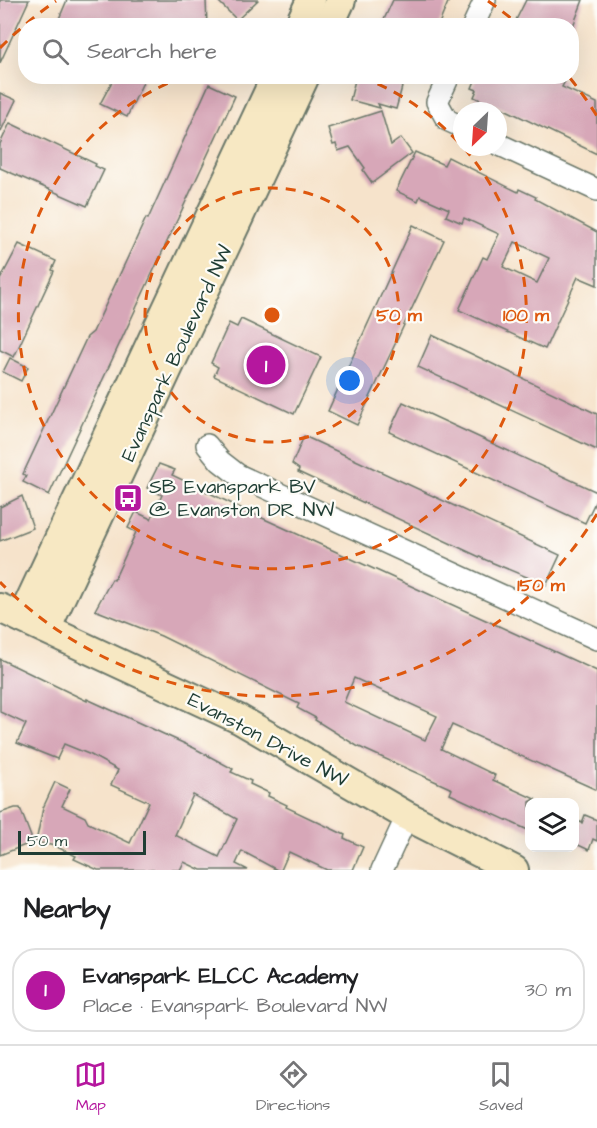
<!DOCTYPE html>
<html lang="en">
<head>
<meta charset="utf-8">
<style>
	body { margin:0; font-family:"Architects Daughter",sans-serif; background:#f2f2f2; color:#202124 }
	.controls { position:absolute; right:18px; bottom:18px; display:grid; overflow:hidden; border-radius:12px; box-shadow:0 6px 24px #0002 }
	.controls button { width:54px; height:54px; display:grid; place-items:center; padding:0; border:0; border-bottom:2px solid #e0e0e0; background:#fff; color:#202124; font:30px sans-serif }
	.compass { position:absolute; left:453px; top:102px; width:54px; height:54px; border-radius:50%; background:#fff; box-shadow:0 6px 24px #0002; rotate:205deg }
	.scale { position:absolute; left:18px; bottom:15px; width:128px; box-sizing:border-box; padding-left:6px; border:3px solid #1f3d34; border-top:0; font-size:16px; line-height:21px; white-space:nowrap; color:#1f3d34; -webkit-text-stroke:4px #fdfcf7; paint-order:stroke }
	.you { position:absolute; left:350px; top:381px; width:21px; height:21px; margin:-15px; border:4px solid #fff; border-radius:50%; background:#1a73e8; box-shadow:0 0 0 9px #1a73e833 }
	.badge { display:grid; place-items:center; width:39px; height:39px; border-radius:50%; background:#b5179e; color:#fff; font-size:20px; font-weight:700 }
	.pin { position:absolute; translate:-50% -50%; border:3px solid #fff; box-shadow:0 2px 6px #0006 }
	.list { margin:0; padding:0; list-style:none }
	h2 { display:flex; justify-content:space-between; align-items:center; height:78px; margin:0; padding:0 24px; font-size:26px }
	h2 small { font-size:20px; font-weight:400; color:#757577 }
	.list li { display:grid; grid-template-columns:39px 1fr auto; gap:18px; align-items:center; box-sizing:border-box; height:84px; margin:0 12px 12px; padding:0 12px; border:2px solid #e0e0e0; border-radius:24px }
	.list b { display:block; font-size:22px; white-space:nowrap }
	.list p { margin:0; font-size:20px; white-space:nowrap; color:#757577 }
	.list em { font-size:20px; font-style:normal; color:#757577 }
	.icon { flex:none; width:33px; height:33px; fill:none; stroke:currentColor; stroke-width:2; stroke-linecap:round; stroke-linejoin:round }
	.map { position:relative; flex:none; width:597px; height:870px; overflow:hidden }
	.search { position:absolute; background:#fff; box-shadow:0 6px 24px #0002; left:18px; right:18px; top:18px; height:66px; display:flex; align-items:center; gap:15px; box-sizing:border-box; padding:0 21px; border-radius:24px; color:#757577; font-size:22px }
	.sheet { height:174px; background:#fff }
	nav { display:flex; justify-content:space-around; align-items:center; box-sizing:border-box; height:84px; border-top:2px solid #e0e0e0; background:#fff; font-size:16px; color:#757577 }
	nav a { display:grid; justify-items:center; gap:3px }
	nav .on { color:#b5179e }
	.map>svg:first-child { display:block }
	.building { fill:#d7a7b8; fill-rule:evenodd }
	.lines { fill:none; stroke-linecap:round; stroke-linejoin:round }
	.street-casing { stroke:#6a7769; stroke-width:24 }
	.secondary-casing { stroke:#6a7769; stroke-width:32 }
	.street { stroke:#fff; stroke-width:21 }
	.secondary { stroke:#f7e8c3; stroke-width:28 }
	.ring { fill:none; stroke:#de580e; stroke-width:3; stroke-dasharray:10 8 }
	.labels { text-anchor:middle; stroke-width:4.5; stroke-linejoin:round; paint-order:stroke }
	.street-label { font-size:20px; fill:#1f3d34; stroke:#fdfcf7 }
	.poi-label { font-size:20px; fill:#1f3d34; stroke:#fdfcf7; text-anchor:start }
	.centre { fill:#de580e; stroke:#fdfcf7; stroke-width:3 }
	.ring-label { font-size:18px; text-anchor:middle; font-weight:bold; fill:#de580e; stroke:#fdfcf7; stroke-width:4.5; stroke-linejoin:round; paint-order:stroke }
</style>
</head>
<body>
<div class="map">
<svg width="597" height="870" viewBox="0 0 597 870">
	<rect width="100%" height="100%" fill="#fdfcf7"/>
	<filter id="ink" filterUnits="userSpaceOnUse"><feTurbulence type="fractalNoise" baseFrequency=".0167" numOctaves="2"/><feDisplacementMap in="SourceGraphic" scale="12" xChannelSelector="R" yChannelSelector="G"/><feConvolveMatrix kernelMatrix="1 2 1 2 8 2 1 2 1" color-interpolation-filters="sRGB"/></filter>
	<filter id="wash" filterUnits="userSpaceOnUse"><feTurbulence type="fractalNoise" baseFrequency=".008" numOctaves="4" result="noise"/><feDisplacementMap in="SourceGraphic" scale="24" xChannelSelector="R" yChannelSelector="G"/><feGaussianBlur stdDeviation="1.35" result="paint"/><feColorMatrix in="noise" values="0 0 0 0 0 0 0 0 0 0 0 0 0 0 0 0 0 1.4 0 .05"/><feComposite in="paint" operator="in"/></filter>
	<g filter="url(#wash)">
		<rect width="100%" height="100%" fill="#f6e3cb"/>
		<g id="blocks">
			<g class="building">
				<path d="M0 0H29L0 63Z"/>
				<path d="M67 0H206L207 26H56Z"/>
				<path d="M217 0H258L237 20Z"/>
				<path d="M393 0H449L438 26H381Z"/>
				<path d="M526 0H583L573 26H513Z"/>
				<path d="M115 76H135L144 80 127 117 100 104Z"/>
				<path d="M356 76H405L396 109 378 104 380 108 350 100Z"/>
				<path d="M477 76H557L565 81 562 87 597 103V154L492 103 491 105 474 97 477 90 472 88Z"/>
				<path d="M209 84 235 96 49 495 23 482 26 476 23 474 87 337 93 332 146 218 148 219Z"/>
				<path d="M0 93 16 100 0 133Z"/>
				<path d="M381 111 391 145 401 138 412 153 372 183 363 170 365 168 350 147 338 151 336 144 333 145 328 128Z"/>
				<path d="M10 123 96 164 95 166 104 170 87 206 0 168V144Z"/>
				<path d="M415 152 444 165 448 157 518 192 519 189 536 197 535 199 597 232V285L578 277 545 349 459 310 483 257 487 259 499 234 464 218 462 223 446 216 449 209 420 196 418 201 396 191ZM515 242 549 258 537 283 503 267Z"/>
				<path d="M413 225 444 240 357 425 328 411Z"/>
				<path d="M19 244 56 261 52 270 54 271 14 357 0 350V280Z"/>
				<path d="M241 319 321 357 294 414 214 376 218 367 211 363 229 323 237 327Z"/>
				<path d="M432 335 597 414V450L418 367Z"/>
				<path d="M10 358 28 367 21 381 3 372Z"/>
				<path d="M403 402 597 492V498L585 523 389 432Z"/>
				<path d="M304 436 560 555 546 585 486 560 298 472 299 469 292 464Z"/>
				<path d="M159 464 175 470 172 475 249 512 597 671V790L452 725 441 749 495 775 493 780 535 799 530 802V831L450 794 452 789 357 746 315 720 316 718 297 708 299 704 161 636 95 610 112 579 114 580 136 532 128 528 136 512 151 519 162 495 147 488ZM354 678 437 716 425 740 344 702Z"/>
				<path d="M22 496 33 528 0 541V507Z"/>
				<path d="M0 659 87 701V699L194 748 233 769 231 772 251 781 250 784 269 793 268 796 287 805 286 807 345 835 344 838 363 847 353 870H327L289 852 281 870H277L242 851 236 864 248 870H201L184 862 180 870H98L74 859 76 856 55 846 36 842 43 808 55 782 70 789 62 806 85 817 88 823 130 843 149 802 111 785 118 770 91 755 64 744 57 759 17 743 26 724 0 712ZM193 795 237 819 219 857 175 835Z"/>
				<path d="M15 808H20L33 842 0 855V813Z"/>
				<path d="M585 815 597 820V841L593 839 589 850 574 843V819L582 823Z"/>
			</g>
		</g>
	</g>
	<g filter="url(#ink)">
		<use href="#blocks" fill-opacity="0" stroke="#6a7769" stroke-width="1.5"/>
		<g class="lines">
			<g class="street-casing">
				<g id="street">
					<path d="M473 26 485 0"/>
					<path d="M449 76 437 102 447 120 462 127"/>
					<path d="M498 144 597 190"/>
					<path d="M207 445 220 461 238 475 597 639"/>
					<path d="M382 870 407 816"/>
				</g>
			</g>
			<g class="secondary-casing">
				<g id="secondary">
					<path d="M299 26 311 0"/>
					<path d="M329 26 341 0"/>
					<path d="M0 608 239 719 407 816 514 870"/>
					<path d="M22 618 276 76"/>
					<path d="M46 629 305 76"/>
				</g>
			</g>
			<use href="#street" class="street"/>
			<use href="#secondary" class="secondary"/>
		</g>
	</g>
	<g class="ring">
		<circle cx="272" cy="315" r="127"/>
		<path d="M361 77A254 254 0 0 1 461 145M464 148A254 254 0 1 1 183 77"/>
		<path d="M597 514A381 381 0 0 1 0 582M0 48A381 381 0 0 1 56 1M488 1A381 381 0 0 1 519 25M570 78A381 381 0 0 1 597 116"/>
	</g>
	<defs>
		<g id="bus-square" transform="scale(1.5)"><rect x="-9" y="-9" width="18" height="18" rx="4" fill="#b5179e" stroke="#fdfcf7"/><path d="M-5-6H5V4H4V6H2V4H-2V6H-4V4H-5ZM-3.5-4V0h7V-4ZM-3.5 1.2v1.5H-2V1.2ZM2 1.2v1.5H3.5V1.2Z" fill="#fff"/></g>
	</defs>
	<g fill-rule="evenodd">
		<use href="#bus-square" x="128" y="498"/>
	</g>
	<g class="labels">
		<g class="street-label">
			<text transform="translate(176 353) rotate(-65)" y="7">Evanspark Boulevard NW</text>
			<text transform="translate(268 739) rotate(28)" y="7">Evanston Drive NW</text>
		</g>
		<g class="poi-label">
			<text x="149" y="493">SB Evanspark BV<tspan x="149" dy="23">@ Evanston DR NW</tspan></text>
		</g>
	</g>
	<circle cx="272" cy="315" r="9" class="centre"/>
	<g class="ring-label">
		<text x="399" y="321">50 m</text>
		<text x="526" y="321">100 m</text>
		<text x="541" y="591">150 m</text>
	</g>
</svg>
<div class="controls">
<button><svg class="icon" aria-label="layers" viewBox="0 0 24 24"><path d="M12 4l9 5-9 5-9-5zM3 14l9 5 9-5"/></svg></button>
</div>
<svg class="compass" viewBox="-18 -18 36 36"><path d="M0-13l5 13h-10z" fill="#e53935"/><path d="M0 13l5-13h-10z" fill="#757577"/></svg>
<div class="scale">50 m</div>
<div class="you"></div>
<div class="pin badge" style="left:266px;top:365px">1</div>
<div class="search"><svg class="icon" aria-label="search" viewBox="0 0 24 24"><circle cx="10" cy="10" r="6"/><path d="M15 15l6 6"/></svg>Search here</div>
</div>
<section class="sheet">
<h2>Nearby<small></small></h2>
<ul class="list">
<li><span class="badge">1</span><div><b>Evanspark ELCC Academy</b><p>Place · Evanspark Boulevard NW</p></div><em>30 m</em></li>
</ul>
</section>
<nav>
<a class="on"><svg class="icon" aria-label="map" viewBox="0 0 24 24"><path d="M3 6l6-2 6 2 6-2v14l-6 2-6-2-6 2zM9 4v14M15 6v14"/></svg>Map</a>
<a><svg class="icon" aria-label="directions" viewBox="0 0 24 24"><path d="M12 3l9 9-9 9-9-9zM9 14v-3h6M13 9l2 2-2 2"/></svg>Directions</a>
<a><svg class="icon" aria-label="saved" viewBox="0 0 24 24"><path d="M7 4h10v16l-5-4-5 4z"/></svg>Saved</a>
</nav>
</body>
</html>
